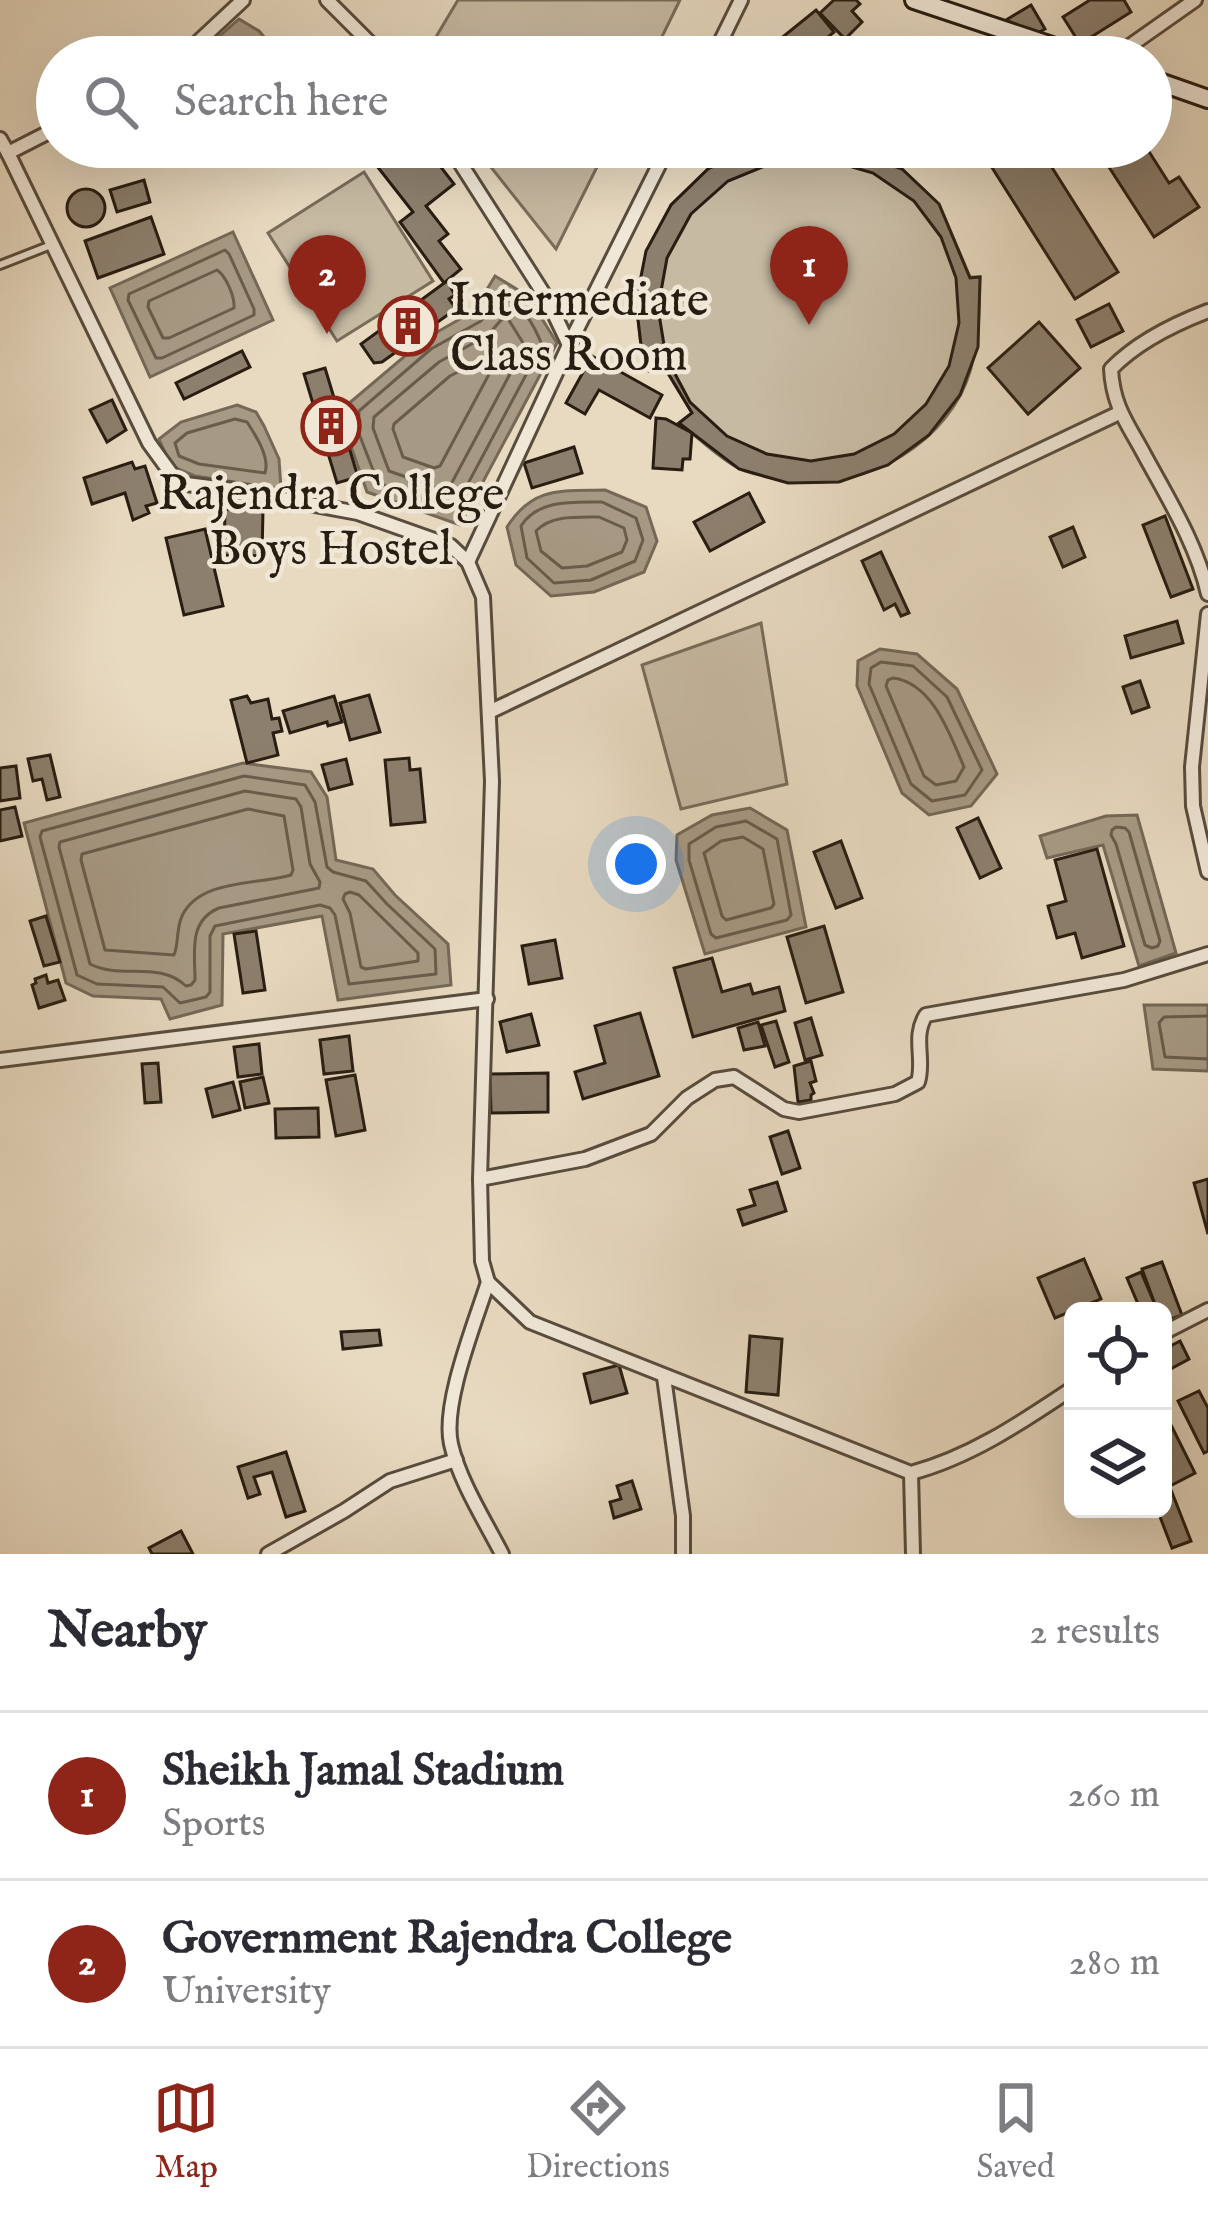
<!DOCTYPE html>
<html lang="en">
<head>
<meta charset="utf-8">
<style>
	body { margin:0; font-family:"IM FELL English",serif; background:#f7f7f7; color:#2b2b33 }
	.controls { position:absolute; right:36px; bottom:36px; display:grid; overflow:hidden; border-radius:18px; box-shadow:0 12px 48px #0002 }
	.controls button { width:108px; height:108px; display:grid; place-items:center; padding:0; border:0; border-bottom:3px solid #e1e1e2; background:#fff; color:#2b2b33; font:60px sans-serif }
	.you { position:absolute; left:636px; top:864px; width:42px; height:42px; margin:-30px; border:9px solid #fff; border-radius:50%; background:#1a73e8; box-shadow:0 0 0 18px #1a73e833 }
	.badge { display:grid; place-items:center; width:78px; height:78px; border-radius:50%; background:#8f2418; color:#fff; font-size:39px; font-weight:700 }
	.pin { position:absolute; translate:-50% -99px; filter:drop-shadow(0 3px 6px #0008) }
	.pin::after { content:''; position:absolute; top:63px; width:42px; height:36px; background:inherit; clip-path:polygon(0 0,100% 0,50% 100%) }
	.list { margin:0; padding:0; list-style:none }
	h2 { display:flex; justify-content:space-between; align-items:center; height:156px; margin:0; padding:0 48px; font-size:51px }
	h2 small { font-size:39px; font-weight:400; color:#7c7c81 }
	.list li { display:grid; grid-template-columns:78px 1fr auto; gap:36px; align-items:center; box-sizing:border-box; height:168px; padding:0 48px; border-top:3px solid #e1e1e2 }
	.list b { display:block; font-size:45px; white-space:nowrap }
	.list p { margin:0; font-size:39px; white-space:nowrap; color:#7c7c81 }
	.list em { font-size:39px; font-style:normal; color:#7c7c81 }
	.icon { flex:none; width:66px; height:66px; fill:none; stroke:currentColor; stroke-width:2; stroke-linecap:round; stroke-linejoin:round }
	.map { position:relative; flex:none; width:1208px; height:1554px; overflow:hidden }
	.search { position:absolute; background:#fff; box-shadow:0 12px 48px #0002; left:36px; right:36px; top:36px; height:132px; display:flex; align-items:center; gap:30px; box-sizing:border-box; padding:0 42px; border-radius:66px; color:#7c7c81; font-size:45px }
	.sheet { height:492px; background:#fff }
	nav { display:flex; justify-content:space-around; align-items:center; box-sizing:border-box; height:168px; border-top:3px solid #e1e1e2; background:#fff; font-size:33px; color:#7c7c81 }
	nav a { display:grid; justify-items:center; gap:6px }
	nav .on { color:#8f2418 }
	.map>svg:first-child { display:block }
	.green { fill:#c7baa3; stroke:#786c5a; stroke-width:3 }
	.water { fill:#a79a85; stroke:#746857; stroke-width:3 }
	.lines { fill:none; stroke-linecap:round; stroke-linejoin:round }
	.shore { stroke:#685c4b; stroke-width:3 }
	.building { fill:#8c7f6d; stroke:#281d11; stroke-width:3; fill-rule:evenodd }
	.lane-casing { stroke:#584c3d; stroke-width:12 }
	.street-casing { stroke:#584c3d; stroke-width:18 }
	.secondary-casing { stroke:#281d11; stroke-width:22 }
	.lane { stroke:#f0e7d7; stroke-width:6 }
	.street { stroke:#f0e7d7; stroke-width:12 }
	.secondary { stroke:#f0e7d7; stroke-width:16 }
	.labels { text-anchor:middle; stroke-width:9; stroke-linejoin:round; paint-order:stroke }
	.poi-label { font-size:48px; fill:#281d11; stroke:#f0e7d7; text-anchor:start }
</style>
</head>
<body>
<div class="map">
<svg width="1208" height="1554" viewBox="0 0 1208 1554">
	<rect width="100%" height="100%" fill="#e8dac1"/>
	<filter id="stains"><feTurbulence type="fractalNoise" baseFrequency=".00167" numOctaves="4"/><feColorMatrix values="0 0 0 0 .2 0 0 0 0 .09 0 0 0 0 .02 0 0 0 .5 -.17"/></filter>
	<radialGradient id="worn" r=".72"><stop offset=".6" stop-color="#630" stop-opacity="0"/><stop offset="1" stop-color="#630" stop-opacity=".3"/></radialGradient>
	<g class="green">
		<path d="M458 0H680L652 57H424Z"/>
		<path d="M475 147H607L556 249Z"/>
		<path d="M751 147H862L861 153 902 169 939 204 970 277H980C979 318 980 356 961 394 924 463 838 497 764 476 756 474 745 472 738 468 717 457 698 437 679 423L692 413 663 365 649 371 642 354 636 302 671 205 708 169Z"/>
		<path d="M364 172 433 281 337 341 268 233Z"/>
		<path d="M761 623 787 784 681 809 642 665Z"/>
	</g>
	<g class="water">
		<path d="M239 19 259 31 281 57H196Z"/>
		<path d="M233 232 273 320 150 377 110 288Z"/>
		<path d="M495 276 528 296 557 343 460 525 367 492 346 432 347 405 425 339 474 311Z"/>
		<path d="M237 405 256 412 264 426 279 459 281 489 195 476 171 466 159 439 181 422Z"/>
		<path d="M605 490 646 507 657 541 644 572 594 592 551 596 516 565 507 527C533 486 561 491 605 490Z"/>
		<path d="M880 649 917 654 957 689 997 774 971 806 929 815 902 793 857 686 858 661Z"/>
		<path d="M243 763 311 772 327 797 336 860 373 869 395 895 448 944 451 985 338 1000 322 916 223 934 222 1005 170 1019 161 999 93 996 66 983 24 823Z"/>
		<path d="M750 808 787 830 806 927 705 954 676 860 677 835 712 815Z"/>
		<path d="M1137 815 1176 953 1139 966 1103 845 1047 858 1040 836 1106 816Z"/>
		<path d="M1144 1005H1208V1071L1153 1069Z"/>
	</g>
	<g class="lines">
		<g class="shore">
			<path d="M225 250 229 254 254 309V315L162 358H156L128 300 129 294Z"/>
			<path d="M217 270C226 276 235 297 234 308L169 338H163L148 307 149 301Z"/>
			<path d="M499 295C521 302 534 324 542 345L456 506 450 509 378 483 358 431 359 411 431 349 481 321Z"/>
			<path d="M507 317 525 346 449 488 443 490 389 471 373 428 374 417 439 362 488 335 502 319Z"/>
			<path d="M491 355 495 358V363L440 466 434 468 403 457 393 429 394 424 450 376Z"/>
			<path d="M235 419 247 422C256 436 270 457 265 473L199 464 179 456 175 443 187 433Z"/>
			<path d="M602 502 636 518 643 540 635 561 591 580 554 583 527 558 521 526C538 499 573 502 602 502Z"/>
			<path d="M599 517 624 528 627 540 622 552 587 566 562 568 541 551 536 531C551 515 577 517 599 517Z"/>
			<path d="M881 662 913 666 947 697 982 770 965 795 932 801 911 784 869 684 871 668Z"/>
			<path d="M893 678C933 683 950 735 964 767L956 781 936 785 924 776 886 686 888 680Z"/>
			<path d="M244 776 305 785 315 802 327 867 333 872 366 881 387 904 435 949 436 974 349 984 335 915 330 908 320 905 215 926 210 936V992L206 997 180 1003 163 987 97 984 77 975 40 837 42 831Z"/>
			<path d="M245 791 296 799 301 807 310 864 320 882 319 888 219 908C188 921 195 952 195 980L191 985 186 986C159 960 121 980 90 964L59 847 60 842Z"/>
			<path d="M248 809 284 816 293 870 291 875C257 885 199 879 182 916 176 929 179 943 174 955L105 950 81 860 82 854Z"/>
			<path d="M746 821 777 839 791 915 787 920 716 938 711 934 689 860V844L716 827Z"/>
			<path d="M1116 827 1125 828 1129 832 1160 941 1158 946 1152 948 1145 945 1116 844 1111 835 1112 830Z"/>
			<path d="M743 837 763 849 774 904 771 908 726 920 722 916 704 853 721 841Z"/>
			<path d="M350 892 359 895 418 953V961L366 969 361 967 350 913 343 899 345 894Z"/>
			<path d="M1208 1016 1164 1017 1159 1023 1165 1057 1208 1059"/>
		</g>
	</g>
	<g class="building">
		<path d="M834 0H856L860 4 852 11 862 22 845 39 820 13Z"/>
		<path d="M1090 0H1124L1131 12 1080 44 1063 17Z"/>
		<path d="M1031 5 1045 29 1036 34 1006 20Z"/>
		<path d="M816 10 834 32 814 49 821 57H794L779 40Z"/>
		<path d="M362 147H437L430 153 454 184 426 206 448 234 439 241 461 269 444 283 400 222 413 212Z"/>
		<path d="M751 147H862L860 153 902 169 939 204 970 278 980 277 978 347 960 395 929 435 888 465 839 482 788 483 739 469 679 423 692 413 663 365 649 371 642 354 636 302 646 251 671 205 708 169ZM825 159 873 173 914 201 941 237 956 278 959 323 949 366 926 404 894 434 854 454 811 461 767 454 727 436 690 402 666 357 658 308 667 258 691 214 728 181 775 162Z"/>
		<path d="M979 147H1039L1118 272 1075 299Z"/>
		<path d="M1096 147H1146L1169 183 1179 177 1199 207 1154 237Z"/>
		<path d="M144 180 150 202 117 212 110 190Z"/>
		<circle cx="86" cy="208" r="19"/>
		<path d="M151 217 164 254 98 278 85 241Z"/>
		<path d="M447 281 455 295 449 299 456 309 382 362 374 363 361 344Z"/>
		<path d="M1109 304 1123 331 1091 347 1077 320Z"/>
		<path d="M1039 322 1080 368 1028 414 988 368Z"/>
		<path d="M242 351 250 367 184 399 176 383Z"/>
		<path d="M592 356 662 395 650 418 599 390 585 414 566 403Z"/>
		<path d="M325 368 358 477 337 483 304 374Z"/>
		<path d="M112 400 126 430 107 442 90 410Z"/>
		<path d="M656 418 666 419 692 433 690 459H683L682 470 653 468Z"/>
		<path d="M574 447 582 473 532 488 524 463Z"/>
		<path d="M132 462 135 469 145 466 157 503 146 506 149 513 133 520 125 493 92 504 84 478Z"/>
		<path d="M749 493 764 522 710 551 694 522Z"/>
		<path d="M225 509 263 510 262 556 224 555Z"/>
		<path d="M1165 516 1193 589 1171 597 1143 525Z"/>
		<path d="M1073 527 1085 557 1063 567 1050 537Z"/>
		<path d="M205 529 223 606 184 615 166 538Z"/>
		<path d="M881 552 909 613 901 616 895 604 884 610 862 561Z"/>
		<path d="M1177 621 1183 643 1131 658 1125 636Z"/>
		<path d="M1140 681 1149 707 1132 713 1123 687Z"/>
		<path d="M369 695 380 732 350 740 340 703Z"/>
		<path d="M247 696 251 703 268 699 272 719 279 718 282 731 273 733 278 755 247 763 231 700Z"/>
		<path d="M334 696 342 722 328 726 327 722 290 733 283 711Z"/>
		<path d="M50 755 60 797 47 800 42 779 33 781 28 759Z"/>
		<path d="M409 758 410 770 420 769 425 822 391 825 385 760Z"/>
		<path d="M346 759 352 784 329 790 322 765Z"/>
		<path d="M16 766 20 798 0 801V768Z"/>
		<path d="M15 807 22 836 0 841V810Z"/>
		<path d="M978 818 1001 868 980 878 957 828Z"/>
		<path d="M841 841 862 898 836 908 814 852Z"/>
		<path d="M1097 849 1124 946 1082 958 1075 933 1057 938 1048 906 1066 901 1055 860Z"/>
		<path d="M46 916 60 962 44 966 30 921Z"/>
		<path d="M824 926 843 992 806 1003 787 937Z"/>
		<path d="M256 931 265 990 243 993 234 934Z"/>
		<path d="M555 940 562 978 529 984 522 946Z"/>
		<path d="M712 958 722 992 750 984 753 994 779 987 785 1011 693 1037 674 968Z"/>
		<path d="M46 975 48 983 58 980 65 1000 39 1008 32 985 36 983 35 979Z"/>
		<path d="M640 1013 659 1076 583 1099 575 1072 605 1063 595 1026Z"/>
		<path d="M531 1014 539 1045 507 1052 500 1022Z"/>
		<path d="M811 1018 822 1055 805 1060 795 1023Z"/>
		<path d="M776 1021 789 1062 775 1067 761 1025Z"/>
		<path d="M758 1022 765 1046 744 1050 738 1028Z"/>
		<path d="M349 1036 353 1071 324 1074 320 1040Z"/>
		<path d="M259 1044 262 1074 238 1077 234 1047Z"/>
		<path d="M811 1061 816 1081 810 1083 814 1093 811 1095V1100L798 1102 794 1066Z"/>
		<path d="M158 1063 161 1102 145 1103 142 1064Z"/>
		<path d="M548 1073V1112L491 1113 490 1074Z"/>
		<path d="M355 1075 365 1130 336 1136 326 1080Z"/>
		<path d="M263 1077 269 1103 245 1108 240 1082Z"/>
		<path d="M233 1082 240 1110 213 1117 206 1089Z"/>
		<path d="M318 1108 319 1137 276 1138 275 1109Z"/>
		<path d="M788 1131 800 1168 782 1174 770 1137Z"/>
		<path d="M1208 1179V1234L1194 1183Z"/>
		<path d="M777 1182 786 1211 743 1225 738 1210 755 1205 750 1190Z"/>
		<path d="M1084 1259 1101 1299 1055 1318 1038 1278Z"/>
		<path d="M1162 1262 1182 1315 1166 1321 1163 1311 1156 1307 1142 1269Z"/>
		<path d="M1141 1272 1156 1307 1147 1311H1141L1127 1278Z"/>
		<path d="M379 1330 381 1345 343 1349 341 1332Z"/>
		<path d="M750 1336 782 1339 778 1395 746 1392Z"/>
		<path d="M1180 1341 1189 1359 1163 1373V1350Z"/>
		<path d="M619 1365 627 1393 591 1403 584 1374Z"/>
		<path d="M1199 1391 1208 1408V1451L1204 1453 1178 1401Z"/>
		<path d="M1168 1419 1195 1473 1170 1486 1163 1473V1422Z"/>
		<path d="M286 1452 305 1511 286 1517 272 1472 254 1477 260 1494 248 1498 238 1467Z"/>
		<path d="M1163 1476 1171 1490 1191 1541 1172 1548 1157 1509H1163Z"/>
		<path d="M632 1481 641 1509 614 1518 610 1502 621 1499 617 1486Z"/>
		<path d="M181 1531 193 1554H152L149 1548Z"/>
	</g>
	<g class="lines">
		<g class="lane-casing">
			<path id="lane" d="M0 265 51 245"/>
		</g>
		<g class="street-casing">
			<g id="street">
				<path d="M327 0 384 57"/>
				<path d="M175 57 197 43 243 0"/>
				<path d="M713 57 741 0"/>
				<path d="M1114 57 1195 0"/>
				<path d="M0 139 8 153 57 128"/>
				<path d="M450 147 547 299 569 345"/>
				<path d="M8 153 149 443 178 483 234 490 358 513 451 546 468 562 483 597 492 781 480 1179 482 1261 488 1282 530 1322 911 1473C971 1457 1022 1422 1073 1388"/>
				<path d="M1208 311C1174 324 1136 343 1111 369 1113 407 1128 424 1145 456 1169 500 1197 545 1208 594"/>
				<path d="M468 562 569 345 668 147"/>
				<path d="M1208 614 1192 767 1193 806 1208 872"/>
				<path d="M489 712 1119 413"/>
				<path d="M0 1060 487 999"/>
				<path d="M480 1179 585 1159 651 1134 687 1098 715 1080 734 1077 784 1109 799 1112 895 1094 918 1082C925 1059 912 1037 926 1015L1124 980 1208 954"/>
				<path d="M488 1282C475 1323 442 1404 451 1444 459 1480 485 1521 502 1554"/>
				<path d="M1163 1333 1208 1310"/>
				<path d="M664 1377 683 1516V1554"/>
				<path d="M911 1473 913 1554"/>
				<path d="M268 1554 344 1511 390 1481 456 1460"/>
			</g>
		</g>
		<g class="secondary-casing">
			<g id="secondary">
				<path d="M914 0 1085 57"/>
				<path d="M1151 79 1208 99"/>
			</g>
		</g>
		<use href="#lane" class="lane"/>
		<use href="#street" class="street"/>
		<use href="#secondary" class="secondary"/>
	</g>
	<defs>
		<g id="building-ring" transform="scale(3)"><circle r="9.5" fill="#f0e7d7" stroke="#8f2418" stroke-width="1.5"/><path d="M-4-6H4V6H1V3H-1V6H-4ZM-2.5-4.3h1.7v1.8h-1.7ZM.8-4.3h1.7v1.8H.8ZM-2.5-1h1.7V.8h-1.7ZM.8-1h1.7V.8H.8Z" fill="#8f2418"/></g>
	</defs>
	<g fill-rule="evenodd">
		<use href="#building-ring" x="408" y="326"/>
		<use href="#building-ring" x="331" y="426"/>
	</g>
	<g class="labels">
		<g class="poi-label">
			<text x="450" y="315">Intermediate<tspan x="450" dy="55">Class Room</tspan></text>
			<text x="331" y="509" text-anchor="middle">Rajendra College<tspan x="331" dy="55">Boys Hostel</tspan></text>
		</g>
	</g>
	<rect width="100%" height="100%" filter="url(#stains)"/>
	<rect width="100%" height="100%" fill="url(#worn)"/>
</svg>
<div class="controls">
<button><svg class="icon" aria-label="locate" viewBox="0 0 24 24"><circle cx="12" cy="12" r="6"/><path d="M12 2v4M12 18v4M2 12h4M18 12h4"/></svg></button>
<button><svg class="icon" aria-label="layers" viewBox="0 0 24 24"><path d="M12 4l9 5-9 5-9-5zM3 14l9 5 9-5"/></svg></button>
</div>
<div class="you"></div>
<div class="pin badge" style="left:809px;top:325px">1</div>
<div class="pin badge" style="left:327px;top:334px">2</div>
<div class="search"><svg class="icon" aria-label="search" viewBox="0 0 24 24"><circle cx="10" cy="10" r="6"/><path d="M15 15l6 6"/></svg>Search here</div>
</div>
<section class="sheet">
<h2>Nearby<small>2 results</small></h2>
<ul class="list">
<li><span class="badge">1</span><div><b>Sheikh Jamal Stadium</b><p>Sports</p></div><em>260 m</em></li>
<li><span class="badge">2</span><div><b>Government Rajendra College</b><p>University</p></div><em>280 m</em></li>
</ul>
</section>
<nav>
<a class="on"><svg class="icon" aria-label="map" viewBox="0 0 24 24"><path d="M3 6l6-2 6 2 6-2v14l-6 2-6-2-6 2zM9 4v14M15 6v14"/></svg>Map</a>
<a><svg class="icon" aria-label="directions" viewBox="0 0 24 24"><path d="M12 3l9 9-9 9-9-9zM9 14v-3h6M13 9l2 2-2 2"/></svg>Directions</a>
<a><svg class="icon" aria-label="saved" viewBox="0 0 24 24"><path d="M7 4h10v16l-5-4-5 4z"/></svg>Saved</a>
</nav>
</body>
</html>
